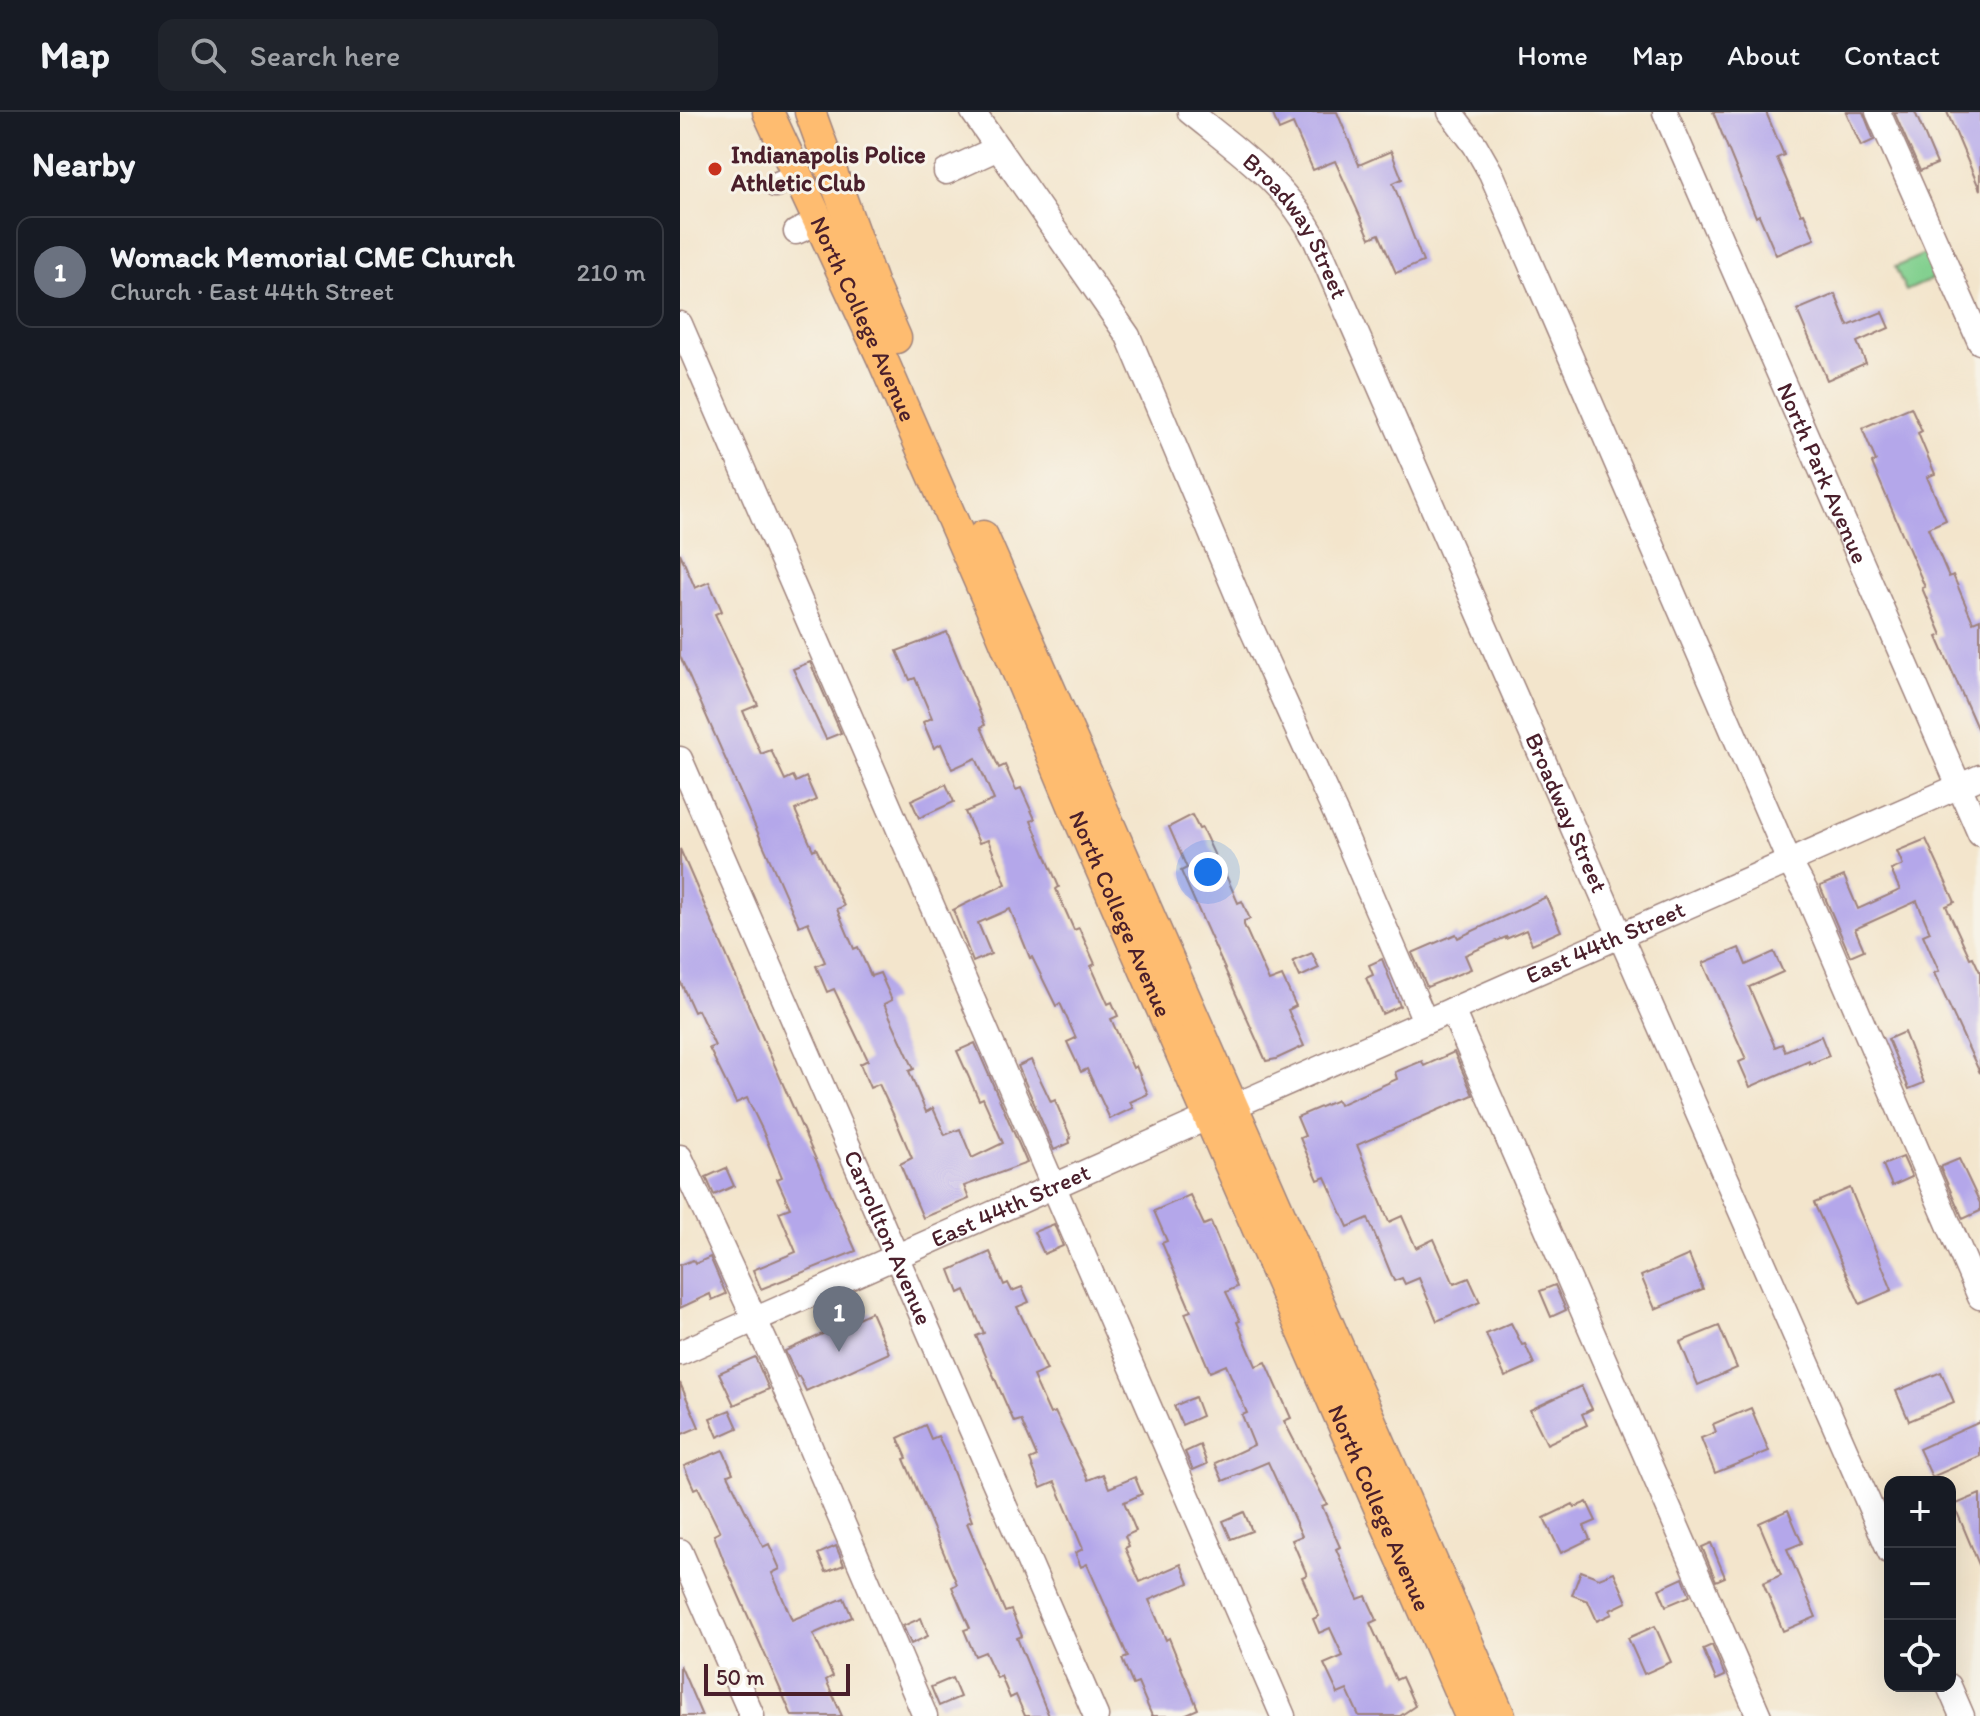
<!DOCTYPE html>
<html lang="en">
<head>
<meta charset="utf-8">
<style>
	body { margin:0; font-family:Itim,sans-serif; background:#20242c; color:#f1f3f6 }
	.controls { position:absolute; right:24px; bottom:24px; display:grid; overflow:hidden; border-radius:16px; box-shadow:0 8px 32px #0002 }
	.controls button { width:72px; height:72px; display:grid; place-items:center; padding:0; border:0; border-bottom:2px solid #363941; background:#171b24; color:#f1f3f6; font:40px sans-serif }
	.scale { position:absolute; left:24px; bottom:20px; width:146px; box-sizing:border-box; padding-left:8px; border:4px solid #4a1f2b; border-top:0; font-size:22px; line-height:28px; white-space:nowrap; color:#4a1f2b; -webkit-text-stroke:6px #f7f3e8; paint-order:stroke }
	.you { position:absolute; left:528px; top:760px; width:28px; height:28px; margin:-20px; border:6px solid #fff; border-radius:50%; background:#1a73e8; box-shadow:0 0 0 12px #1a73e833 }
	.badge { display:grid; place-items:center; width:52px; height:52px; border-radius:50%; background:#0b8043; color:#fff; font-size:26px; font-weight:700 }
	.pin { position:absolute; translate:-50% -66px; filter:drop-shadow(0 2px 4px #0008) }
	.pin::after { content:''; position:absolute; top:42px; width:28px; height:24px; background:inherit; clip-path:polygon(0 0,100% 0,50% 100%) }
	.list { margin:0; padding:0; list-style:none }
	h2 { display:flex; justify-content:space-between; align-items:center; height:104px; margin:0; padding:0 32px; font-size:34px }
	h2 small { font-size:26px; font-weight:400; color:#9ea1a6 }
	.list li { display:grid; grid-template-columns:52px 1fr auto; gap:24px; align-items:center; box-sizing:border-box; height:112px; margin:0 16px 16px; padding:0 16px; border:2px solid #363941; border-radius:16px }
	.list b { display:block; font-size:30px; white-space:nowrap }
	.list p { margin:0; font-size:26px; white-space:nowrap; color:#9ea1a6 }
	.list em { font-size:26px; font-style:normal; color:#9ea1a6 }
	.icon { flex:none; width:44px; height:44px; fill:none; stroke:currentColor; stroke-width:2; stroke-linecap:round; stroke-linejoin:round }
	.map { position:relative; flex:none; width:1300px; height:1604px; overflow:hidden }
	header { display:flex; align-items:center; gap:48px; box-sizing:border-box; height:112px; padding:0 40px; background:#171b24; border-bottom:2px solid #363941 }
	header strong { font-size:38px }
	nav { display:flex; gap:44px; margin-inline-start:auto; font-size:28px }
	.search { width:560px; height:72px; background:#20242c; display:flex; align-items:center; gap:20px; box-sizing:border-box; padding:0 28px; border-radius:16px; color:#9ea1a6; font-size:30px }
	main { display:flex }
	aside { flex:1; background:#171b24 }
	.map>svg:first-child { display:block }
	.green { fill:#82d08f; stroke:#66785d; stroke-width:2 }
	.building { fill:#b4a7ea }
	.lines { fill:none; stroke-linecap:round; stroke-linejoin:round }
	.minor-casing { stroke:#9e827c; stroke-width:27 }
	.major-casing { stroke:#9e827c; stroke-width:33 }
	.minor { stroke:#fff; stroke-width:24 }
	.major { stroke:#febc70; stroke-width:30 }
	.poi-dot { fill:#c8321e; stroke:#f7f3e8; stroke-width:3 }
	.labels { text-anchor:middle; stroke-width:6; stroke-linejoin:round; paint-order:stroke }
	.poi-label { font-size:24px; font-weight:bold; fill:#4a1f2b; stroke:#f7f3e8; text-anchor:start }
	.street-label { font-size:24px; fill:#4a1f2b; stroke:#f7f3e8 }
</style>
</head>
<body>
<header>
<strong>Map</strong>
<div class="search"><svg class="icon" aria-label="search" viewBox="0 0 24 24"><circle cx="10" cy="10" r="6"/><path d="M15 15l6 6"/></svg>Search here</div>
<nav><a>Home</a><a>Map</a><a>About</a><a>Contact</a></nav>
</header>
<main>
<aside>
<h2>Nearby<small></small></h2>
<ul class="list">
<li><span class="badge" style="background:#6b7280">1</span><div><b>Womack Memorial CME Church</b><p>Church · East 44th Street</p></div><em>210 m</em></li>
</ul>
</aside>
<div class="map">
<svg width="1300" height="1604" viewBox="0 0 1300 1604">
	<rect width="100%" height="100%" fill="#f7f3e8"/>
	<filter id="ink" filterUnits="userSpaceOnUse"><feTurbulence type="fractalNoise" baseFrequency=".0125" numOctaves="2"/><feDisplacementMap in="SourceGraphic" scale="16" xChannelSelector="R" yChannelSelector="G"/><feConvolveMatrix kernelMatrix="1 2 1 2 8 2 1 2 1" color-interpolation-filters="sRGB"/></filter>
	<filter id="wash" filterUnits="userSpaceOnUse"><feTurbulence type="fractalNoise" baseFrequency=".006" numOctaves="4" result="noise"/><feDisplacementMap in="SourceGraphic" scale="32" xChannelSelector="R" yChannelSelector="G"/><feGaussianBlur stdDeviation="1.8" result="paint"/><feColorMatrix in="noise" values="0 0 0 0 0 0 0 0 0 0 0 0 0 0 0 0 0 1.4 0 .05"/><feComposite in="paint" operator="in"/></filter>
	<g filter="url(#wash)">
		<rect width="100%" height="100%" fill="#f3e5cc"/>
		<path class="green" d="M1251 139 1262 163 1226 179 1215 155Z"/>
		<g id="blocks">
			<g class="building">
				<path d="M592 0H657L679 53 711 39 722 67 713 71 743 150 716 161 699 122 690 126 655 49 633 58 613 12 599 18Z"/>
				<path d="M1033 0H1086L1104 43 1097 46 1121 102 1124 101 1135 127 1096 143 1079 103 1076 105Z"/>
				<path d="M1166 0H1183L1194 28 1181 34Z"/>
				<path d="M1214 0H1235L1257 52 1240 59Z"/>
				<path d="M1267 0H1300V78Z"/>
				<path d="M1155 182 1168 214 1202 200 1209 216 1177 230 1186 251 1147 268 1117 198Z"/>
				<path d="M1231 295 1242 319 1238 321 1255 362 1247 365 1266 408 1248 416 1269 465 1273 463 1293 510 1300 507V623L1257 525 1262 523 1242 476 1245 475 1192 351 1196 349 1182 316Z"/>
				<path d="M0 441 15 476 29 470 42 499 35 502 78 593 63 599 81 642 91 638 105 668 113 664 116 670 126 665 136 688 115 698 133 738 136 736 164 794 157 797 174 837 178 835 191 864 200 861 212 888 204 892 234 957 229 959 246 1000 253 996 265 1023 280 1017 292 1046 323 1031 303 986 299 988 277 939 295 931 347 1051 284 1074 289 1087 243 1106 220 1052 232 1046 214 1004 199 972 190 976 180 952 188 948 154 877 147 880 136 854 145 850 128 810 119 814 0 544Z"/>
				<path d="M267 520 305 613 301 615 319 656 325 653 336 678 341 676 355 707 351 709 379 775 376 777 394 818 399 816 415 852 411 854 428 892 432 890 438 904 431 907 453 956 456 954 468 982 450 990 453 996 430 1007 407 957 401 960 387 930 396 926 380 891 376 894 352 845 350 846 330 797 298 811 311 842 293 850 273 798 326 772 308 728 299 731 285 700 314 688 296 646 272 657 261 632 254 636 243 610 252 606 235 566 230 568 217 539Z"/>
				<path d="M130 550 161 621 146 627 113 557Z"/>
				<path d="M266 672 274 690 239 706 231 688Z"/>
				<path d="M512 703 519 717 522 716 539 753 541 752 558 791 562 789 570 807 564 809V813L589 869 602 864 616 894 608 898 624 934 596 947 586 949 501 759 507 756 489 715Z"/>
				<path d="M1246 727 1275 790 1266 794 1290 846 1293 845 1300 860V961L1254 861 1259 859 1243 823 1250 820 1237 789 1175 817 1184 838 1170 844 1140 774 1164 764 1178 797 1220 778 1211 758 1223 753 1217 739Z"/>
				<path d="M0 737 176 1139 81 1177 73 1158 116 1140 99 1100 110 1096 97 1067 102 1065 82 1017 67 986 56 991 29 936 35 934 18 898 14 900 0 869Z"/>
				<path d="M866 785 881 819 852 832 846 818 826 827V825L785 843 791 857 747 875 732 841 776 822 778 826Z"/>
				<path d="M1059 836 1066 853 1094 840 1103 860 1069 875 1095 935 1102 932 1105 939 1141 924 1149 944 1130 952 1129 949 1070 975 1059 950 1066 947 1023 851Z"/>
				<path d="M632 841 639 856 620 865 613 849Z"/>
				<path d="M702 847 720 894 702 902 686 866 693 863 689 853Z"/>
				<path d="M1224 920 1244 971 1229 977 1208 927Z"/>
				<path d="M774 940 793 983 677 1033 709 1110 722 1104 736 1136 754 1127 774 1172 789 1166 800 1190 757 1209 739 1166 725 1172 722 1166 714 1169 688 1106 668 1115 645 1065 638 1068 620 1026 625 1024 617 1005 657 988 659 993 717 967 715 960 742 949 744 954Z"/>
				<path d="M351 948 371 990 375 988 391 1026 389 1027 390 1031 374 1038 338 954Z"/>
				<path d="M1223 1045 1232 1065 1212 1074 1203 1053Z"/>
				<path d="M1279 1047 1300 1091V1099L1283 1107 1260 1055Z"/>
				<path d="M46 1056 54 1074 34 1083 26 1065Z"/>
				<path d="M1170 1076 1212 1178 1180 1192 1134 1091Z"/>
				<path d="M510 1083 524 1113 531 1110 557 1175 546 1180 560 1209 557 1210 576 1254 586 1250 611 1306 604 1309 647 1392 642 1394 660 1435 656 1437 678 1487 686 1484 697 1508 690 1511 716 1568 722 1565 735 1594 720 1604H679L667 1578 658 1582 644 1552 663 1544 650 1516 639 1521 633 1507 639 1504 622 1465 627 1463 612 1428 622 1424 588 1350 543 1369 535 1351 574 1333 562 1303 567 1301 546 1253 530 1260 505 1201 511 1199 482 1131 487 1129 474 1099Z"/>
				<path d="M374 1112 383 1134 364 1142 354 1120Z"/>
				<path d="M310 1140 324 1173 328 1171 332 1179 342 1175 349 1190 337 1195 367 1258 353 1264 370 1302 375 1300 408 1368 423 1362 429 1376 455 1365 462 1382 444 1390 456 1419 445 1424 449 1434 445 1436 460 1470 501 1452 509 1471 469 1488 486 1528 489 1526 518 1597 502 1604H472L458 1571 453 1573 442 1547 448 1545 407 1452 401 1455 395 1441 403 1437 375 1370 361 1376 350 1348 357 1345 341 1308 334 1310 296 1224 304 1221 285 1178 279 1181 270 1158Z"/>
				<path d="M1009 1143 1023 1177 975 1197 961 1164Z"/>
				<path d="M30 1145 46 1182 32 1188 30 1182 0 1196V1153L13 1148 15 1152Z"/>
				<path d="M875 1173 886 1198 871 1205 860 1179Z"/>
				<path d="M191 1200 209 1241 126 1279 119 1264 117 1265 105 1239Z"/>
				<path d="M831 1211 842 1233 845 1232 854 1252 825 1265 806 1222Z"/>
				<path d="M1039 1214 1057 1256 1018 1273 1000 1230Z"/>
				<path d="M75 1245 89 1277 54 1293 39 1261Z"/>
				<path d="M1261 1260 1274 1290 1229 1309 1216 1279Z"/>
				<path d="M0 1271 19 1315 0 1323Z"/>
				<path d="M901 1274 912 1297 902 1302 907 1313 867 1332 850 1298Z"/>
				<path d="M515 1285 522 1304 502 1313 494 1294Z"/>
				<path d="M1071 1296 1089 1339 1035 1361 1021 1326 1036 1320 1033 1312Z"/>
				<path d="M50 1298 58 1316 38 1325 30 1306Z"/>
				<path d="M1300 1310V1344L1252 1365 1239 1337Z"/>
				<path d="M245 1313 251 1327 258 1324 266 1341 292 1409 287 1411 325 1500 331 1498 342 1524 337 1526 369 1604H345L336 1583 330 1586 321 1564 317 1566 305 1540 295 1544 284 1518 290 1516 272 1475 277 1472 224 1347 227 1346 218 1326Z"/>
				<path d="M520 1333 527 1352 513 1358 505 1340Z"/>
				<path d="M43 1338 53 1361 48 1363 83 1435 89 1432 100 1457 92 1461 112 1508 164 1486 172 1505 133 1522 153 1564 146 1568 162 1604H112L94 1563 45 1452 34 1423 40 1420 18 1375 14 1377 4 1354Z"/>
				<path d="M1300 1382V1455L1274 1393Z"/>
				<path d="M907 1390 916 1409 904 1414 910 1427 881 1441 864 1406 893 1392 895 1395Z"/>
				<path d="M1108 1398 1122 1431 1107 1437 1136 1505 1103 1519 1083 1471 1101 1463 1079 1411Z"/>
				<path d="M564 1400 572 1419 551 1427 543 1409Z"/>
				<path d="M1031 1431 1045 1465 1036 1469 1022 1435Z"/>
				<path d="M156 1434 164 1453 146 1460 138 1442Z"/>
				<path d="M901 1459 919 1466 934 1460 947 1490 930 1498 932 1502 917 1509 908 1489 892 1483Z"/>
				<path d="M1003 1466 1010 1484 986 1494 979 1477Z"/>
				<path d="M241 1506 248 1524 231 1532 223 1514Z"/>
				<path d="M975 1514 991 1550 964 1562 948 1526Z"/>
				<path d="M1032 1533 1045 1564 1036 1568 1023 1537Z"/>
				<path d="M0 1553 22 1604H0Z"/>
				<path d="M272 1566 280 1585 259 1594 251 1575Z"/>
			</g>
		</g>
	</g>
	<g filter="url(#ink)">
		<use href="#blocks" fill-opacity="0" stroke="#9e827c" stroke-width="2"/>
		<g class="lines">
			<g class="minor-casing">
				<g id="minor">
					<path d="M293 0 448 224 569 511 662 716 745 909"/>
					<path id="s1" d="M510 0C558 39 608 73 636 129L1210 1440"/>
					<path d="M770 0 795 33 811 61 1109 749 1126 780 1300 1185"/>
					<path id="s2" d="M985 0 1300 722"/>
					<path d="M1198 0 1300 230"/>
					<path d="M266 60 318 36"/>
					<path d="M95 73 116 64"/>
					<path d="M116 120 139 110"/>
					<path d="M0 212 603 1604"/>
					<path id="s3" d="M0 647 416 1604"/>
					<path d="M772 898 1079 1604"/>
					<path id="s4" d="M552 995 1300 665"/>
					<path d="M0 1045 87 1234 245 1604"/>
					<path id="s5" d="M0 1241 529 1005"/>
					<path d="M0 1439 72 1604"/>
					<path d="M1269 1574 1282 1604"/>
				</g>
			</g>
			<g class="major-casing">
				<g id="major">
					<path id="s6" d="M88 0 201 244 310 494 394 696 790 1604"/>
					<path d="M130 0 193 173 216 226"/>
					<path d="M303 424 820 1604"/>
				</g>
			</g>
			<use href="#minor" class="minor"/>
			<use href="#major" class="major"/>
		</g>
	</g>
	<circle class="poi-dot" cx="35" cy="57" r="8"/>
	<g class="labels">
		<g class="poi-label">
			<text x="51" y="51">Indianapolis Police<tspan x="51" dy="28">Athletic Club</tspan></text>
		</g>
		<g class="street-label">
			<text dy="8" stroke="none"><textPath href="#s1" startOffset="158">Broadway Street</textPath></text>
			<text dy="8" stroke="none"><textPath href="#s6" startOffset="228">North College Avenue</textPath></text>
			<text dy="8" stroke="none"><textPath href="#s2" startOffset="394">North Park Avenue</textPath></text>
			<text dy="8" stroke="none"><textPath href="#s1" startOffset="806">Broadway Street</textPath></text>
			<text dy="8" stroke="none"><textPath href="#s6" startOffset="876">North College Avenue</textPath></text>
			<text dy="8" stroke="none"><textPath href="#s4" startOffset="408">East 44th Street</textPath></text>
			<text dy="8" stroke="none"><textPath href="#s5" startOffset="362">East 44th Street</textPath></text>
			<text dy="8" stroke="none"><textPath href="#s3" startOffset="522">Carrollton Avenue</textPath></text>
			<text dy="8" stroke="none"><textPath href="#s6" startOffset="1524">North College Avenue</textPath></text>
		</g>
	</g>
</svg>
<div class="controls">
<button>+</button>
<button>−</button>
<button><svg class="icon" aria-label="locate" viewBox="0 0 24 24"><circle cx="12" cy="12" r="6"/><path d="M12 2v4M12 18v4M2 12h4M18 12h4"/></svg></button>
</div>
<div class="scale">50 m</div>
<div class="you"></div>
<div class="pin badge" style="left:159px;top:1240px;background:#6b7280">1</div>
</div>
</main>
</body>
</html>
